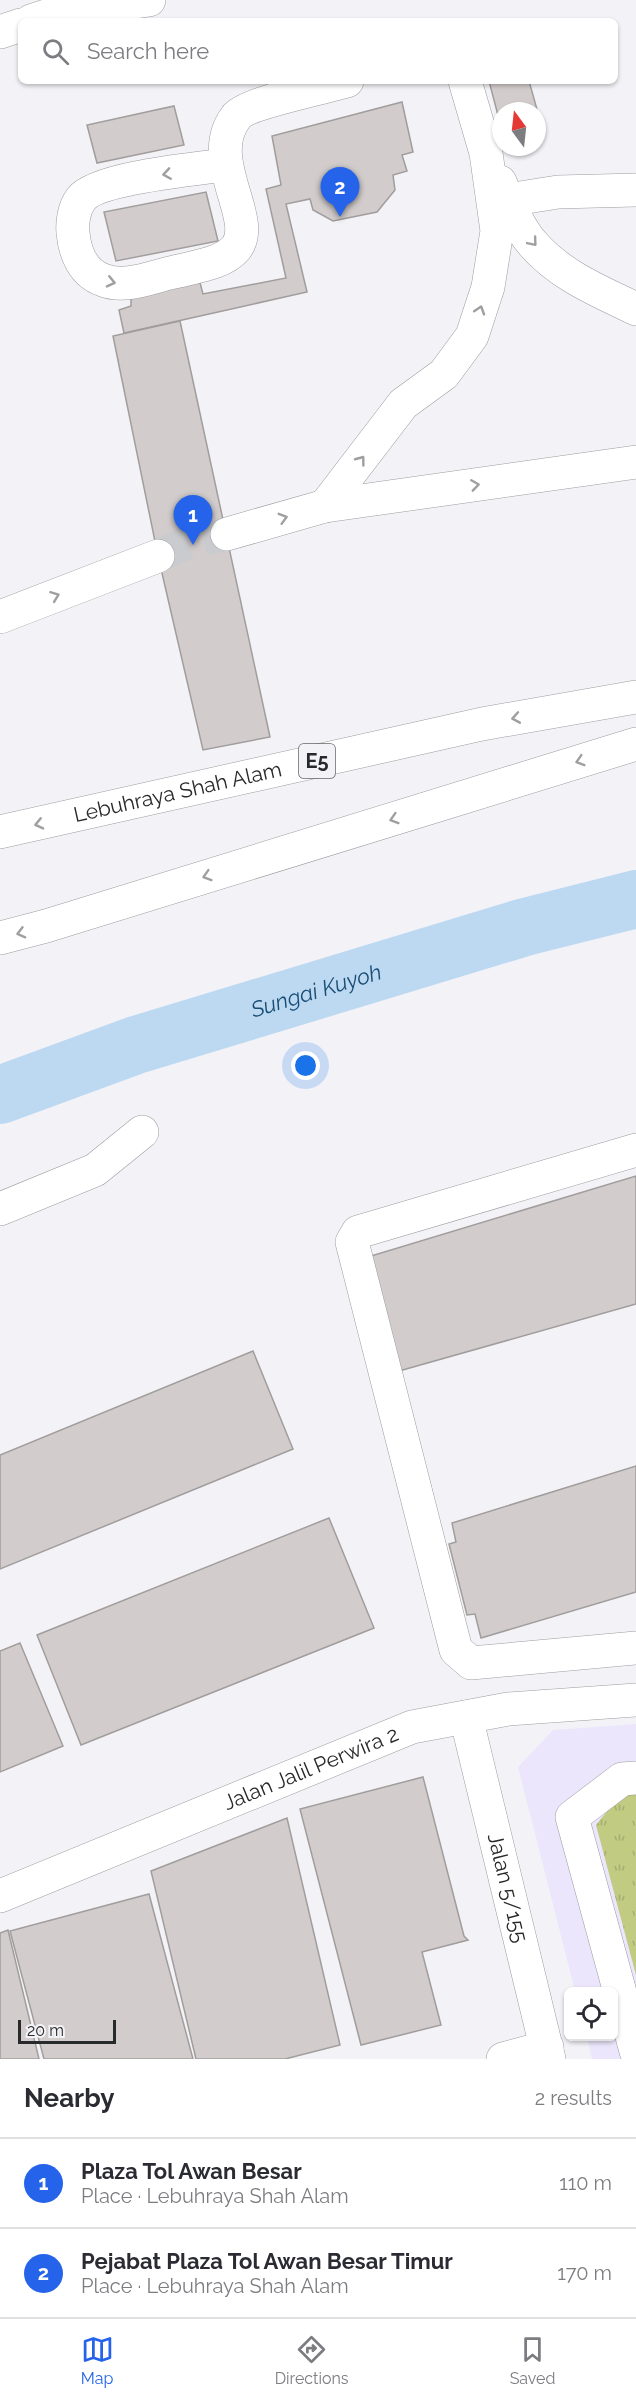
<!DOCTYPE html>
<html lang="en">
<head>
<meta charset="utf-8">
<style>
	body { margin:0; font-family:Raleway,sans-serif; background:#f7f7f7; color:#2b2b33 }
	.controls { position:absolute; right:18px; bottom:18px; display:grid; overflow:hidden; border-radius:9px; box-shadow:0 2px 4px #0004 }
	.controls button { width:54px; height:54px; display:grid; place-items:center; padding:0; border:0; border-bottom:2px solid #e1e1e2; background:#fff; color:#2b2b33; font:30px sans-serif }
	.compass { position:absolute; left:492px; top:102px; width:54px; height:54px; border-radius:50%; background:#fff; box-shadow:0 2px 4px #0004; rotate:345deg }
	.scale { position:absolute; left:18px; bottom:15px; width:98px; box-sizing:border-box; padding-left:6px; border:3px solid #28292a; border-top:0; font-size:16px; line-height:21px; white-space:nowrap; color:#28292a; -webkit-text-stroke:4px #f3f3f7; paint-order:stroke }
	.you { position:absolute; left:306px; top:1066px; width:21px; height:21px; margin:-15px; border:4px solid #fff; border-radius:50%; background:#1a73e8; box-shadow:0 0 0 9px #1a73e833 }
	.badge { display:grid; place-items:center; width:39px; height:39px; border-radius:50%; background:#2563eb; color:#fff; font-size:20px; font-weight:700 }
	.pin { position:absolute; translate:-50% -50px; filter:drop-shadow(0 2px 3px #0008) }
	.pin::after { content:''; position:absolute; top:32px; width:21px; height:18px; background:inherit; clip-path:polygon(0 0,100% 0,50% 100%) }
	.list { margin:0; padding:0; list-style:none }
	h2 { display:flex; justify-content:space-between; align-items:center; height:78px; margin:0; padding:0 24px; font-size:26px }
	h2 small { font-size:20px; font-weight:400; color:#7c7c81 }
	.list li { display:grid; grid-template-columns:39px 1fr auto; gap:18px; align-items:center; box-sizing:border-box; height:90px; padding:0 24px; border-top:2px solid #e1e1e2 }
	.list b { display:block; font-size:22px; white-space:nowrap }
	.list p { margin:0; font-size:20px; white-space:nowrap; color:#7c7c81 }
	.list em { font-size:20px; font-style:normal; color:#7c7c81 }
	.icon { flex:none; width:33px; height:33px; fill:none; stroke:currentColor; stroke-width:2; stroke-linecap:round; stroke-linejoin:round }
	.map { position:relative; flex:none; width:636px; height:2059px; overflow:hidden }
	.search { position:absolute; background:#fff; box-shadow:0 2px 4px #0004; left:18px; right:18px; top:18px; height:66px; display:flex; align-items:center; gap:15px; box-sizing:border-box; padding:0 21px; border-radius:9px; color:#7c7c81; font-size:22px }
	.sheet { height:258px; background:#fff }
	nav { display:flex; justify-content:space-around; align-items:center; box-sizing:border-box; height:84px; border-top:2px solid #e1e1e2; background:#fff; font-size:16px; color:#7c7c81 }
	nav a { display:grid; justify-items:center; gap:3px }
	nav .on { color:#2563eb }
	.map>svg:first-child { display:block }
	.education { fill:#ebe6fc }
	.park { fill:url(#park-tufts) }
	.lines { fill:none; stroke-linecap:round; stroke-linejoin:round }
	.river { stroke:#bdd9f2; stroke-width:58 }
	.building { fill:#d2cdcc; stroke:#a29d9d; stroke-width:1.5 }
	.highway-tunnel { stroke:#cacbce; stroke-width:33; stroke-dasharray:33 16; stroke-linecap:butt }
	.minor-casing { stroke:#9d9da1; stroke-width:34 }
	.highway-casing { stroke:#9d9da1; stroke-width:34 }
	.minor { stroke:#fff; stroke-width:33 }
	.highway { stroke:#fff; stroke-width:33 }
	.oneway { stroke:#9e9f9f }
	.labels { text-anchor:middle; stroke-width:6; stroke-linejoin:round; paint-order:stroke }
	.shield { fill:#f3f3f7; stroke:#656668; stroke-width:1.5 }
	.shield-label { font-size:20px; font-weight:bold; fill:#28292a }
	.street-label { font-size:21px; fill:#28292a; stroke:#f3f3f7 }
	.water-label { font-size:22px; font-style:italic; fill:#184d75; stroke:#f3f3f7 }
</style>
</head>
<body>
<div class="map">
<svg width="636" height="2059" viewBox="0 0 636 2059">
	<defs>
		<pattern id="park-tufts" width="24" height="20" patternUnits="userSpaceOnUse" patternTransform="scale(1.5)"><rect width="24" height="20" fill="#c1cb81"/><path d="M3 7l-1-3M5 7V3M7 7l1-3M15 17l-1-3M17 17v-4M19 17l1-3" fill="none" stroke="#a6ae70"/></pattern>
	</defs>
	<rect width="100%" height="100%" fill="#f3f3f7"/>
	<path class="education" d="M636 1724V2059H592L587 2037 614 2036V1992L575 1991 518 1767 553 1730Z"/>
	<path class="park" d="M620 1795H636V1975L596 1825Z"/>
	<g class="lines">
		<path class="river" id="s1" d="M0 1095 136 1045 525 927 636 899"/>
	</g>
	<g class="building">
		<path d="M489 81H529L538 113 501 111 500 123Z"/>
		<path d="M402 102 413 152 402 155 407 171 393 175 395 190 377 212 333 221 313 210 310 199 286 204 307 292 124 333 119 310 131 306V290L199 279 203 294 286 278 266 189 281 185 272 136Z"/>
		<path d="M174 106 184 145 97 163 87 125Z"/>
		<path d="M206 192 218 241 116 261 104 212Z"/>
		<path d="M180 321 270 737 203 750 158 556 113 336Z"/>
		<path d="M636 1176V1304L399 1371 371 1256Z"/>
		<path d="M253 1351 293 1449 0 1569V1455Z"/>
		<path d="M636 1466V1592L481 1638 475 1614 467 1615 449 1544 456 1542 452 1523Z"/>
		<path d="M329 1518 374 1628 81 1745 37 1635Z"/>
		<path d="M20 1643 63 1746 0 1772V1651Z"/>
		<path d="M423 1777 464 1936 468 1940 422 1952 441 2025 361 2045 300 1809Z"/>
		<path d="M287 1818 340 2045 285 2059H196L151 1871Z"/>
		<path d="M149 1894 193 2059H44L10 1931Z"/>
		<path d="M8 1930 39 2059H0V1933Z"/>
	</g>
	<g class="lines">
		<path class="highway-tunnel" d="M158 556 187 543 227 534"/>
		<g class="minor-casing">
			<g id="minor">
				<path d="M31 21 52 14 149 0"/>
				<path d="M0 32 21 25"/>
				<path d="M225 165C196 169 97 178 81 199 74 208 72 222 73 233 75 253 83 273 103 280 125 289 151 277 174 272 193 267 223 264 236 248 259 219 203 160 236 117 246 103 327 87 347 81"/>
				<path d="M500 182C509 203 518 227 533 244 561 276 599 291 636 309"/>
				<path d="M508 200 558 192 636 190"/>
				<path d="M325 506 403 404 444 374 472 336 488 287 497 231 486 153 465 81"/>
				<path d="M0 938 46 926 636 744"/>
				<path d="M636 1150 358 1232 352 1242 456 1650 471 1663 636 1648"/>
				<path d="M0 1209 95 1170 142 1132"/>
				<path id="s2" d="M466 1717 549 2059"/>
				<path d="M636 1778 622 1779 572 1817 636 2051"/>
				<path id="s3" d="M0 1896 412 1727 508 1709 636 1700"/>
				<path d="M503 2059 547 2047"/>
			</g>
		</g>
		<g class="highway-casing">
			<g id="highway">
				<path d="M227 534 325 506 636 462"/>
				<path d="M0 617 158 556"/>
				<path id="s4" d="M0 832 482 724 636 697"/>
			</g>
		</g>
		<use href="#minor" class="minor"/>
		<use href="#highway" class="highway"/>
	</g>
	<defs><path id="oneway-chevron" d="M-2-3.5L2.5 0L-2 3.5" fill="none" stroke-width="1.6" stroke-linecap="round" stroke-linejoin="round" transform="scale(1.5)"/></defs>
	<g class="oneway">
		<use href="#oneway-chevron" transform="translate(167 174) rotate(171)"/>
		<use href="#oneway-chevron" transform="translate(533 242) rotate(50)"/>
		<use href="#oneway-chevron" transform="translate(111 282) rotate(13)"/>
		<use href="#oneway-chevron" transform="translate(480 310) rotate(-72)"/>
		<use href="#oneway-chevron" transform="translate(361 460) rotate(-53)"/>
		<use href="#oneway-chevron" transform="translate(475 485) rotate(-8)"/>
		<use href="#oneway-chevron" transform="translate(283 518) rotate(-16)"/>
		<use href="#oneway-chevron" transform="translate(55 596) rotate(-21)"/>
		<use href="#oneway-chevron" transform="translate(516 718) rotate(170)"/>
		<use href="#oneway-chevron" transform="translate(580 761) rotate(163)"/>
		<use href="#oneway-chevron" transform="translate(394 819) rotate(163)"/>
		<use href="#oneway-chevron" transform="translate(39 824) rotate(167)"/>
		<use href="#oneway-chevron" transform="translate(207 876) rotate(163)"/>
		<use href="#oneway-chevron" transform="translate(21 933) rotate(165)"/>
	</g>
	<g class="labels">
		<rect class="shield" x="299" y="744" width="36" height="34" rx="4.5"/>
		<g class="shield-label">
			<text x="317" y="768">E5</text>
		</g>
		<g class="street-label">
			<text dy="7" stroke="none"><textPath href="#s4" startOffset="182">Lebuhraya Shah Alam</textPath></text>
			<text dy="7" stroke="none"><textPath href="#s3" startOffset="336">Jalan Jalil Perwira 2</textPath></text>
			<text dy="7" stroke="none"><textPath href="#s2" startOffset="176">Jalan 5/155</textPath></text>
		</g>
		<g class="water-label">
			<text dy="8" stroke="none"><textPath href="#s1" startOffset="333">Sungai Kuyoh</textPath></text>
		</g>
	</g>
</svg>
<div class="controls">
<button><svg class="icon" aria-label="locate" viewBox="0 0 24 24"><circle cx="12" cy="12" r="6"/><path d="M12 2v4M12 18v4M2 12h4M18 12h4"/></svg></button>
</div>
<svg class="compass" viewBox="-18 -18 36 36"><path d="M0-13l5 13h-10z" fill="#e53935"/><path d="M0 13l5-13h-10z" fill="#7c7c81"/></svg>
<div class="scale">20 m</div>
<div class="you"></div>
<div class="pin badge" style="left:193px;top:545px">1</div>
<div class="pin badge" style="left:340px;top:217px">2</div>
<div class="search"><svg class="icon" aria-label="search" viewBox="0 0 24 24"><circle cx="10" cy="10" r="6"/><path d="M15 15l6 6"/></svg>Search here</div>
</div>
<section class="sheet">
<h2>Nearby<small>2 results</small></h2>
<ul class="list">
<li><span class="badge">1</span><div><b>Plaza Tol Awan Besar</b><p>Place · Lebuhraya Shah Alam</p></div><em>110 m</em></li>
<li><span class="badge">2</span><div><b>Pejabat Plaza Tol Awan Besar Timur</b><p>Place · Lebuhraya Shah Alam</p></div><em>170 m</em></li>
</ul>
</section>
<nav>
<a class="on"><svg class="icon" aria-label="map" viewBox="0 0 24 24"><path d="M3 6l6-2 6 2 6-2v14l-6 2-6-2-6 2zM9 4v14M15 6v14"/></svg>Map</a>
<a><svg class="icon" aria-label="directions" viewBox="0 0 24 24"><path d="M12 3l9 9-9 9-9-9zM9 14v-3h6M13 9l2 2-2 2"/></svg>Directions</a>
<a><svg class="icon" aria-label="saved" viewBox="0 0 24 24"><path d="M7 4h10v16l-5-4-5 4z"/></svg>Saved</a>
</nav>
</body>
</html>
